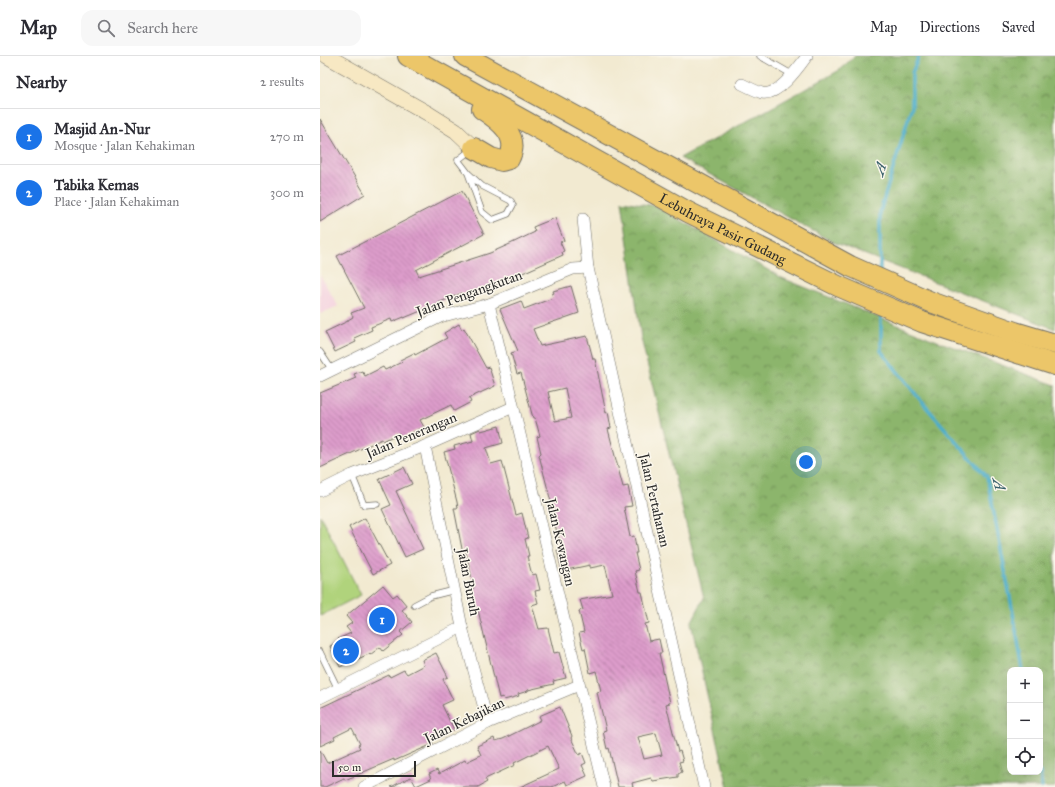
<!DOCTYPE html>
<html lang="en">
<head>
<meta charset="utf-8">
<style>
	body { margin:0; font-family:"IM FELL Great Primer",serif; background:#f7f7f7; color:#2b2b33 }
	.controls { position:absolute; right:12px; bottom:12px; display:grid; overflow:hidden; border-radius:8px; box-shadow:0 4px 16px #0002 }
	.controls button { width:36px; height:36px; display:grid; place-items:center; padding:0; border:0; border-bottom:1px solid #e1e1e2; background:#fff; color:#2b2b33; font:20px sans-serif }
	.scale { position:absolute; left:12px; bottom:10px; width:84px; box-sizing:border-box; padding-left:4px; border:2px solid #2b2b2b; border-top:0; font-size:11px; line-height:14px; white-space:nowrap; color:#2b2b2b; -webkit-text-stroke:3px #fbf7ec; paint-order:stroke }
	.you { position:absolute; left:486px; top:406px; width:14px; height:14px; margin:-10px; border:3px solid #fff; border-radius:50%; background:#1a73e8; box-shadow:0 0 0 6px #1a73e833 }
	.badge { display:grid; place-items:center; width:26px; height:26px; border-radius:50%; background:#1a73e8; color:#fff; font-size:13px; font-weight:700 }
	.pin { position:absolute; translate:-50% -50%; border:2px solid #fff; box-shadow:0 1px 4px #0006 }
	.list { margin:0; padding:0; list-style:none }
	h2 { display:flex; justify-content:space-between; align-items:center; height:52px; margin:0; padding:0 16px; font-size:17px }
	h2 small { font-size:13px; font-weight:400; color:#7c7c81 }
	.list li { display:grid; grid-template-columns:26px 1fr auto; gap:12px; align-items:center; box-sizing:border-box; height:56px; padding:0 16px; border-top:1px solid #e1e1e2 }
	.list b { display:block; font-size:15px; white-space:nowrap }
	.list p { margin:0; font-size:13px; white-space:nowrap; color:#7c7c81 }
	.list em { font-size:13px; font-style:normal; color:#7c7c81 }
	.icon { flex:none; width:22px; height:22px; fill:none; stroke:currentColor; stroke-width:2; stroke-linecap:round; stroke-linejoin:round }
	.map { position:relative; flex:none; width:735px; height:731px; overflow:hidden }
	header { display:flex; align-items:center; gap:24px; box-sizing:border-box; height:56px; padding:0 20px; background:#fff; border-bottom:1px solid #e1e1e2 }
	header strong { font-size:19px }
	nav { display:flex; gap:22px; margin-inline-start:auto; font-size:14px }
	.search { width:280px; height:36px; background:#f7f7f7; display:flex; align-items:center; gap:10px; box-sizing:border-box; padding:0 14px; border-radius:12px; color:#7c7c81; font-size:15px }
	main { display:flex }
	aside { flex:1; background:#fff }
	.map>svg:first-child { display:block }
	.built { fill:#f4cfde }
	.forest { fill:url(#forest-crowns); stroke:#5c704c; fill-rule:evenodd }
	.pitch { fill:#b0d37c; stroke:#6e7f54 }
	.lines { fill:none; stroke-linecap:round; stroke-linejoin:round }
	.stream { stroke:#4badcb; stroke-width:3.5 }
	.building { fill:url(#building-back-hatch); fill-rule:evenodd }
	.lane-casing { stroke:#716e65; stroke-width:7 }
	.street-casing { stroke:#716e65; stroke-width:12 }
	.secondary-casing { stroke:#716e65; stroke-width:16 }
	.highway-casing { stroke:#716e65; stroke-width:22 }
	.lane { stroke:#fff; stroke-width:5.5 }
	.street { stroke:#fff; stroke-width:11 }
	.secondary { stroke:#f7e8c3; stroke-width:15 }
	.highway { stroke:#ecc669; stroke-width:20 }
	.labels { text-anchor:middle; stroke-width:3; stroke-linejoin:round; paint-order:stroke }
	.street-label { font-size:14px; fill:#2b2b2b; stroke:#fbf7ec }
	.water-label { font-size:15px; font-style:italic; fill:#385f6b; stroke:#fbf7ec }
</style>
</head>
<body>
<header>
<strong>Map</strong>
<div class="search"><svg class="icon" aria-label="search" viewBox="0 0 24 24"><circle cx="10" cy="10" r="6"/><path d="M15 15l6 6"/></svg>Search here</div>
<nav><a>Map</a><a>Directions</a><a>Saved</a></nav>
</header>
<main>
<aside>
<h2>Nearby<small>2 results</small></h2>
<ul class="list">
<li><span class="badge">1</span><div><b>Masjid An-Nur</b><p>Mosque · Jalan Kehakiman</p></div><em>270 m</em></li>
<li><span class="badge">2</span><div><b>Tabika Kemas</b><p>Place · Jalan Kehakiman</p></div><em>300 m</em></li>
</ul>
</aside>
<div class="map">
<svg width="735" height="731" viewBox="0 0 735 731">
	<defs>
		<pattern id="forest-crowns" width="20" height="18" patternUnits="userSpaceOnUse"><rect width="20" height="18" fill="#8cb56c"/><path d="M2 6a3 3 0 1 1 6 0M12 15a3 3 0 1 1 6 0" fill="none" stroke="#739359"/></pattern>
		<pattern id="building-back-hatch" width="6" height="6" patternUnits="userSpaceOnUse"><rect width="6" height="6" fill="#dd9ccb"/><path d="M-1 5l2 2M0 0l6 6M5-1l2 2" fill="none" stroke="#b37fa5"/></pattern>
	</defs>
	<rect width="100%" height="100%" fill="#fbf7ec"/>
	<filter id="ink" filterUnits="userSpaceOnUse"><feTurbulence type="fractalNoise" baseFrequency=".025" numOctaves="2"/><feDisplacementMap in="SourceGraphic" scale="8" xChannelSelector="R" yChannelSelector="G"/><feConvolveMatrix kernelMatrix="1 2 1 2 8 2 1 2 1" color-interpolation-filters="sRGB"/></filter>
	<filter id="wash" filterUnits="userSpaceOnUse"><feTurbulence type="fractalNoise" baseFrequency=".012" numOctaves="4" result="noise"/><feDisplacementMap in="SourceGraphic" scale="16" xChannelSelector="R" yChannelSelector="G"/><feGaussianBlur stdDeviation="0.9" result="paint"/><feColorMatrix in="noise" values="0 0 0 0 0 0 0 0 0 0 0 0 0 0 0 0 0 1.4 0 .05"/><feComposite in="paint" operator="in"/></filter>
	<g filter="url(#wash)">
		<rect width="100%" height="100%" fill="#f2ead1"/>
		<path class="built" d="M0 219 18 250 0 258Z"/>
		<g class="forest">
			<path d="M535 0H735V273L513 186 360 102 518 15Z"/>
			<path d="M302 145 336 150 462 222 612 283 735 329V731H408L371 567 384 542 321 282ZM690 614H720V716H690Z"/>
		</g>
		<path class="pitch" d="M0 459 41 539 0 560Z"/>
		<g class="lines">
			<g class="stream">
				<path d="M560 217V156L592 50V17L599 0"/>
				<path d="M561 259V295L602 346 667 421 691 546 703 614"/>
				<path d="M720 716 722 731"/>
			</g>
		</g>
		<g id="blocks">
			<g class="building">
				<path d="M0 63 45 138 0 166Z"/>
				<path d="M142 135 164 178 96 214 99 220 170 197 190 188 215 176 213 171 235 162 244 185 240 186 244 195 242 196 243 199 178 228 143 239 142 237 118 247 120 251 109 255 108 252 84 262V261L72 266 71 263 51 271 52 274 34 282 36 286 15 296 5 276 28 265V264L33 261 31 257 44 252 17 200Z"/>
				<path d="M251 230 259 257 213 273 220 290 267 280 273 303H275L286 357 288 356 291 372 288 373 303 431 308 430 312 450 304 451 310 481 314 480 317 497H315L319 514 315 515 320 536H322L329 567 325 568 329 585 339 583 342 597H339L350 647 346 648 358 696 360 695 363 705 359 706 362 716 358 718V721L333 725 331 722 312 727 313 731H298L289 692 287 693 283 675 286 674 277 636 281 635 276 615 270 617 265 592 263 593 259 577 264 576 259 555 263 554 260 544 292 538 285 509 270 512V509L242 515 237 494 242 493 233 462 231 463 227 447 231 446 219 399 221 397 217 381 220 380 215 362H213L201 317 197 318 191 297 198 295 180 253 201 245 204 253 233 242 232 238 234 237 233 235ZM245 332 251 362 235 365 228 336ZM336 677 342 699 324 703 318 681Z"/>
				<path d="M139 268 142 274 144 272 166 312 169 311 175 330 149 342 151 346 134 355 131 349 100 364 104 371 82 382 79 377 63 385 62 383 0 412V337L36 322 34 318 42 315 45 320 63 311 65 314 82 306 80 304 94 297 95 299 127 282 124 277Z"/>
				<path d="M179 370 183 387 166 392 171 408 182 405 196 459 202 457 208 482 205 483 209 500H207L212 519 216 518 220 534 215 535 218 547 212 549 219 573 228 572 234 597 239 596 246 622 233 625 234 628 208 634V635L198 638 199 640 184 644 183 641 179 642 158 554H156L151 533 154 532 146 497 143 498 134 452H138L137 446 124 396 135 393 134 390 153 385 151 377 160 373 161 375Z"/>
				<path d="M84 411 92 428 76 435 103 493 85 501 62 453 71 449 59 423Z"/>
				<path d="M45 462 70 509 53 518 29 471Z"/>
				<path d="M63 529 73 541 77 538 87 550 82 554 92 566 80 576 83 579 63 595 60 591 50 599 49 598 20 611 10 590 19 585 18 583 31 577 26 571 32 567 26 560Z"/>
				<path d="M116 597 128 621 123 623 133 644 122 649 134 674 112 685 113 688 74 705V703L25 724 24 722 5 731H0V694L7 707 40 692 38 689 40 688 32 672 14 681 15 683 0 690V652L69 619 70 621 84 614 87 618 104 609 102 604Z"/>
				<path d="M240 651 252 680 251 682 259 699 262 697 266 707 262 709 267 720 247 729 245 725 232 731H200L239 713 228 690 194 707 195 709 165 723 167 726 158 731H71L91 721 96 730 111 723 109 718 117 714 119 718 145 704 146 706 161 699 157 690 174 682 175 685 183 683 221 664 219 660Z"/>
			</g>
		</g>
	</g>
	<g filter="url(#ink)">
		<use href="#blocks" fill-opacity="0" stroke="#716e65" stroke-width="1"/>
		<g class="lines">
			<g class="lane-casing">
				<g id="lane">
					<path d="M440 0 473 19"/>
					<path d="M148 117 162 156 172 164 188 158 193 149 191 145 162 130 148 117 138 104 152 93"/>
					<path d="M0 296 12 314"/>
					<path d="M32 419 44 449 57 448"/>
					<path d="M94 549 111 540 135 534"/>
					<path d="M0 596 18 633"/>
				</g>
			</g>
			<g class="street-casing">
				<g id="street">
					<path d="M422 28C428 31 436 35 442 37 458 41 479 11 487 0"/>
					<path d="M263 163 268 212 384 731"/>
					<path d="M169 248 284 731"/>
					<path d="M0 320 120 261 169 248 253 213 268 212"/>
					<path d="M105 390 142 571 168 667"/>
					<path d="M0 435 32 419 105 390 193 351"/>
					<path d="M0 642 142 571"/>
					<path d="M44 731 168 667 259 629"/>
				</g>
			</g>
			<g class="secondary-casing">
				<path id="secondary" d="M7 0 109 58 136 75 154 92"/>
			</g>
			<g class="highway-casing">
				<g id="highway">
					<path id="s1" d="M88 0 368 156 518 230 602 266 735 309"/>
					<path d="M145 0 530 210 611 246 695 276 735 288"/>
					<path d="M154 92 171 102 182 105 189 103C201 80 179 64 162 53"/>
				</g>
			</g>
			<use href="#lane" class="lane"/>
			<use href="#street" class="street"/>
			<use href="#secondary" class="secondary"/>
			<use href="#highway" class="highway"/>
		</g>
	</g>
	<g class="labels">
		<g class="street-label">
			<text dy="5" stroke="none"><textPath href="#s1" startOffset="359">Lebuhraya Pasir Gudang</textPath></text>
			<text transform="translate(149 237) rotate(-20)" y="5">Jalan Pengangkutan</text>
			<text transform="translate(91 379) rotate(-23)" y="5">Jalan Penerangan</text>
			<text transform="translate(335 444) rotate(77)" y="5">Jalan Pertahanan</text>
			<text transform="translate(241 486) rotate(77)" y="5">Jalan Kewangan</text>
			<text transform="translate(149 526) rotate(79)" y="5">Jalan Buruh</text>
			<text transform="translate(144 664) rotate(-26)" y="5">Jalan Kebajikan</text>
		</g>
		<g class="water-label">
			<text transform="translate(560 113) rotate(-73)" y="5">A</text>
			<text transform="translate(679 428) rotate(75)" y="5">A</text>
		</g>
	</g>
</svg>
<div class="controls">
<button>+</button>
<button>−</button>
<button><svg class="icon" aria-label="locate" viewBox="0 0 24 24"><circle cx="12" cy="12" r="6"/><path d="M12 2v4M12 18v4M2 12h4M18 12h4"/></svg></button>
</div>
<div class="scale">50 m</div>
<div class="you"></div>
<div class="pin badge" style="left:62px;top:564px">1</div>
<div class="pin badge" style="left:26px;top:595px">2</div>
</div>
</main>
</body>
</html>
